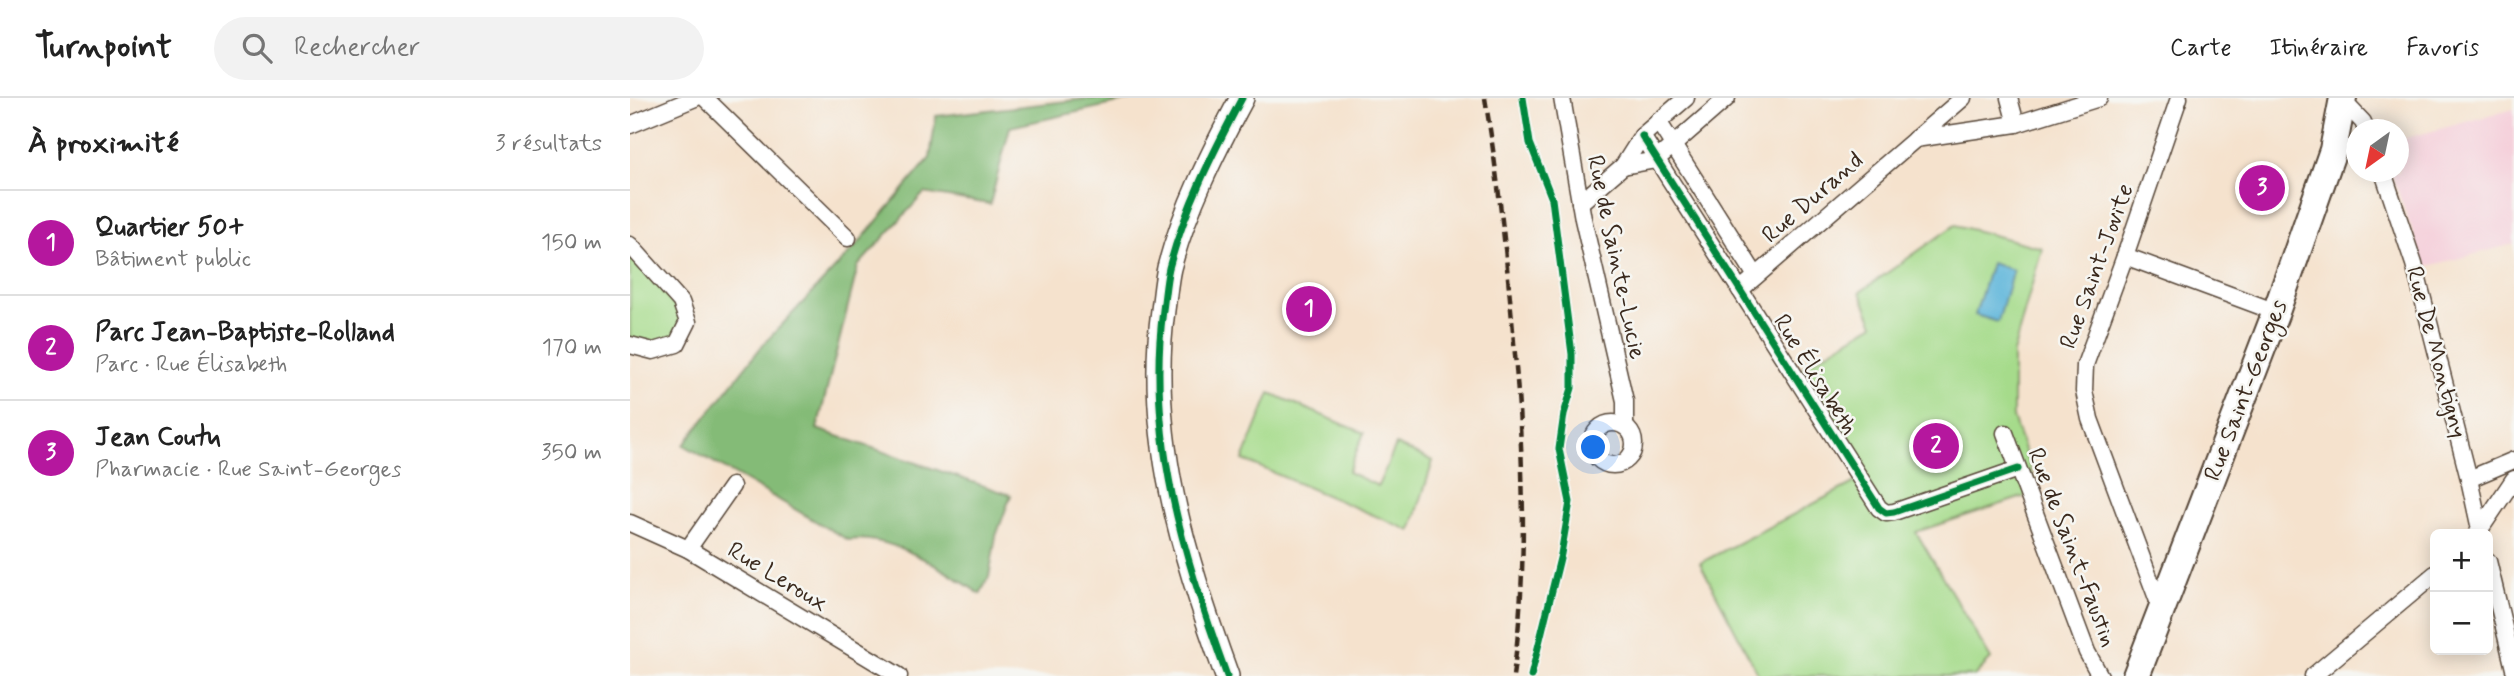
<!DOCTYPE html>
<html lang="fr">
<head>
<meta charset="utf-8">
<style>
	body { margin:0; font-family:Mynerve,sans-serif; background:#f2f2f2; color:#222 }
	.controls { position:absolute; right:21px; bottom:21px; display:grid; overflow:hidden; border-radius:10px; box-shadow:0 4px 18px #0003 }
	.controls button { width:63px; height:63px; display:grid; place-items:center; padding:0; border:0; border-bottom:2px solid #e0e0e0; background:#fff; color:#222; font:35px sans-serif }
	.compass { position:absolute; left:1716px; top:21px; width:63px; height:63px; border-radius:50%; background:#fff; box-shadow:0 4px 18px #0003; rotate:213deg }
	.you { position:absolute; left:964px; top:350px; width:24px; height:24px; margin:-18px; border:5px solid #fff; border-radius:50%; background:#1a73e8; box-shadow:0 0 0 10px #1a73e833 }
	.badge { display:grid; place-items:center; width:46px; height:46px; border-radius:50%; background:#b5179e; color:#fff; font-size:23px; font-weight:700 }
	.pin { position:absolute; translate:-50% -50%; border:4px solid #fff; box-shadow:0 2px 7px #0006 }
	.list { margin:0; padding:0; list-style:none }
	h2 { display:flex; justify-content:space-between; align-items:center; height:91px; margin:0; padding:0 28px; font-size:30px }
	h2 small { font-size:23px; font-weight:400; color:#767676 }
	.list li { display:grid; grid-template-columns:46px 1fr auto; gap:21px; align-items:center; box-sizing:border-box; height:105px; padding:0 28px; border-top:2px solid #e0e0e0 }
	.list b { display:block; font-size:26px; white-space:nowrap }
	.list p { margin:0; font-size:23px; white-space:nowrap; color:#767676 }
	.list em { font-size:23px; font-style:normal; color:#767676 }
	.icon { flex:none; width:38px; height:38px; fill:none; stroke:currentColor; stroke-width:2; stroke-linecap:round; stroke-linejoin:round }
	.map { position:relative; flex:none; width:1884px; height:578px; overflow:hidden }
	header { display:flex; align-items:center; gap:42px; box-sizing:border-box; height:98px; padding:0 35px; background:#fff; border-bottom:2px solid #e0e0e0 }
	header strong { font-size:33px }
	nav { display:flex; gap:38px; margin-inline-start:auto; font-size:24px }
	.search { width:490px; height:63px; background:#f2f2f2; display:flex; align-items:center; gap:18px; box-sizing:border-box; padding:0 24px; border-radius:38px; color:#767676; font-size:26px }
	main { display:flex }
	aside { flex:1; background:#fff }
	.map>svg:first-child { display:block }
	.built { fill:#f5cfda }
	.green { fill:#a6db8b; stroke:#708254; stroke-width:2 }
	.forest { fill:#84bb77; stroke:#60724a; stroke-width:2 }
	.water { fill:#5db5da; stroke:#4c707c; stroke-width:2 }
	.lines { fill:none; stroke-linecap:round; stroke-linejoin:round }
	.street-casing { stroke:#574638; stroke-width:19 }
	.secondary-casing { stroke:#574638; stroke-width:26 }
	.primary-casing { stroke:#574638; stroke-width:30 }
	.street { stroke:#fff; stroke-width:16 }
	.secondary { stroke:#fff; stroke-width:23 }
	.primary { stroke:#fff; stroke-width:26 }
	.rail { stroke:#3b2a1e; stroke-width:4.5; stroke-dasharray:10 5; stroke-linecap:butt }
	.cycleway-casing { stroke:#f6f6f2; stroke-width:11 }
	.cycleway { stroke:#00873e; stroke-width:7 }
	.labels { text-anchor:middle; stroke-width:5; stroke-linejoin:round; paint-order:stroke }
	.street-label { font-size:24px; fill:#3b2a1e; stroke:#f6f6f2 }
</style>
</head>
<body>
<header>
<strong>Turnpoint</strong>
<div class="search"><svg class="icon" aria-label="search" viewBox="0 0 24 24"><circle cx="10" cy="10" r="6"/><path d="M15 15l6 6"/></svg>Rechercher</div>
<nav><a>Carte</a><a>Itinéraire</a><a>Favoris</a></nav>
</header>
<main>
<aside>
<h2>À proximité<small>3 résultats</small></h2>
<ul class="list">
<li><span class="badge">1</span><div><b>Quartier 50+</b><p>Bâtiment public</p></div><em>150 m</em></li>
<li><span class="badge">2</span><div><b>Parc Jean-Baptiste-Rolland</b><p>Parc · Rue Élisabeth</p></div><em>170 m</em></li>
<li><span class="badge">3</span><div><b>Jean Coutu</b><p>Pharmacie · Rue Saint-Georges</p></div><em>350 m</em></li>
</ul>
</aside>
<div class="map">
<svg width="1884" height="578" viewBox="0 0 1884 578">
	<rect width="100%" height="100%" fill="#f6f6f2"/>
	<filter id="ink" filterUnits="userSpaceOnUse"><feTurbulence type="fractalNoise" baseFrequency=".0143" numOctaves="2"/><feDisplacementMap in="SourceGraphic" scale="14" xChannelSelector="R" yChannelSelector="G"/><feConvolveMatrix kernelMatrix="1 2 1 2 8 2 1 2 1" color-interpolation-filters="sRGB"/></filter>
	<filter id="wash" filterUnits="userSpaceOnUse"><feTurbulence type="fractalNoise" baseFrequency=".00686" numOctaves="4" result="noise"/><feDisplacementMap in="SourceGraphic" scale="28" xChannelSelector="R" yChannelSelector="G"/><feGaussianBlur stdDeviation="1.57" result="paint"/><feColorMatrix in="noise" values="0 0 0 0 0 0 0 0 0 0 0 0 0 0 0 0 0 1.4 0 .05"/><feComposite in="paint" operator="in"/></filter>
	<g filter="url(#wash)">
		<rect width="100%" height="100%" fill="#f5e2cd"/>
		<path class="built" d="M1884 11V146L1795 169 1761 74H1769V42Z"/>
		<g class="green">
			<path d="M1325 127 1412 150 1383 255V319L1408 394 1286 434 1361 561 1344 578H1129L1070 465 1237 378 1171 270 1244 226 1230 194Z"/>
			<path d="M0 147 58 224 47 246 0 247Z"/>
			<path d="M640 295 734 335 718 374 748 388 766 347 803 363 781 433 613 362Z"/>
		</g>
		<path class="forest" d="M464 0H510L380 29 360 106 294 95 228 168 187 331 381 397 366 438 359 479 350 496C315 472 262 436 218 442L54 347 132 248 226 148 300 60 306 18Z"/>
		<path class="water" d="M1361 165 1383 172 1368 224 1345 217Z"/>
	</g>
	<g filter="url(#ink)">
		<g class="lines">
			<g class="street-casing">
				<g id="street">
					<path d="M75 0 218 140"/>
					<path d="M932 0 953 121 995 303V328"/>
					<path d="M1379 0 1386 26"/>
					<path d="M1713 3 1733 24 1736 32"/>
					<path d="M1028 23 1126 178"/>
					<path d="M0 27 65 0"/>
					<path d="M1012 38 1249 410 1256 415 1264 414 1388 371"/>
					<path d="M1285 41 1386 26 1469 0"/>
					<path d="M993 68 1026 62 1097 0"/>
					<path d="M1753 74 1784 166 1839 381 1851 436"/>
					<path d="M950 105 993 68 1012 38 1056 0"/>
					<path d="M0 147 51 204 58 224 47 246 23 253 0 247"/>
					<path d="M1495 158 1646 214"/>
					<path d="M1110 192 1333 0"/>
					<circle cx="983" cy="346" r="21"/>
					<path d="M1375 335 1457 554 1470 578"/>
					<path d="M1839 381 1884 362"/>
					<path d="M0 425 58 451 269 578"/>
					<path d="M1847 436 1884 381"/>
					<path d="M58 451 102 388"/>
					<path d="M1858 463 1884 571"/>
					<path d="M1531 511 1460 321 1454 293 1455 267 1495 158 1549 0"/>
					<path d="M1683 578 1805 476"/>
				</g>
			</g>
			<g class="secondary-casing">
				<path id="secondary" d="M597 578C554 460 516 339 533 212 535 198 536 183 539 170 555 110 583 54 612 0"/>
			</g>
			<g class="primary-casing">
				<path id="primary" d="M1506 578 1646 214 1703 52 1713 0"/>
			</g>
			<use href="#street" class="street"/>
			<use href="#secondary" class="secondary"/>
			<use href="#primary" class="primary"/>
			<path class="rail" d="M855 0C868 77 876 155 883 233 893 347 899 464 883 578"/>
			<g class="cycleway-casing">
				<g id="cycleway">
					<path d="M893 0 900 45 922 101 942 256V290L934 316 929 351 940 404 931 456 901 578"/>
					<path d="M1012 38 1249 410 1256 415 1264 414 1388 371"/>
					<path d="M597 578C554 460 516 339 533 212 535 198 536 183 539 170 555 110 583 54 612 0"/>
				</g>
			</g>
			<use href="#cycleway" class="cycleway"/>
		</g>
	</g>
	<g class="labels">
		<g class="street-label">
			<text transform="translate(1182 99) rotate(-41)" y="8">Rue Durand</text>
			<text transform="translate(987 159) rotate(78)" y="8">Rue de Sainte-Lucie</text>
			<text transform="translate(1466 168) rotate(-70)" y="8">Rue Saint-Jovite</text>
			<text transform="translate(1807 254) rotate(75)" y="8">Rue De Montigny</text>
			<text transform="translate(1186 276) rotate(58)" y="8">Rue Élisabeth</text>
			<text transform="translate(1615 292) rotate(-69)" y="8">Rue Saint-Georges</text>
			<text transform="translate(1443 449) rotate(69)" y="8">Rue de Saint-Faustin</text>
			<text transform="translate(148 478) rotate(31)" y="8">Rue Leroux</text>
		</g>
	</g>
</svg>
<div class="controls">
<button>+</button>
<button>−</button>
</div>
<svg class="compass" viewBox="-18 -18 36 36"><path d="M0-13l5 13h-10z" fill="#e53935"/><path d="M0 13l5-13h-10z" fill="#767676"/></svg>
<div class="you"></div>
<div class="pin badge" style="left:679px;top:211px">1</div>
<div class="pin badge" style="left:1306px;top:348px">2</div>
<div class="pin badge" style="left:1632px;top:90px">3</div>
</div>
</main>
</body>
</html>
